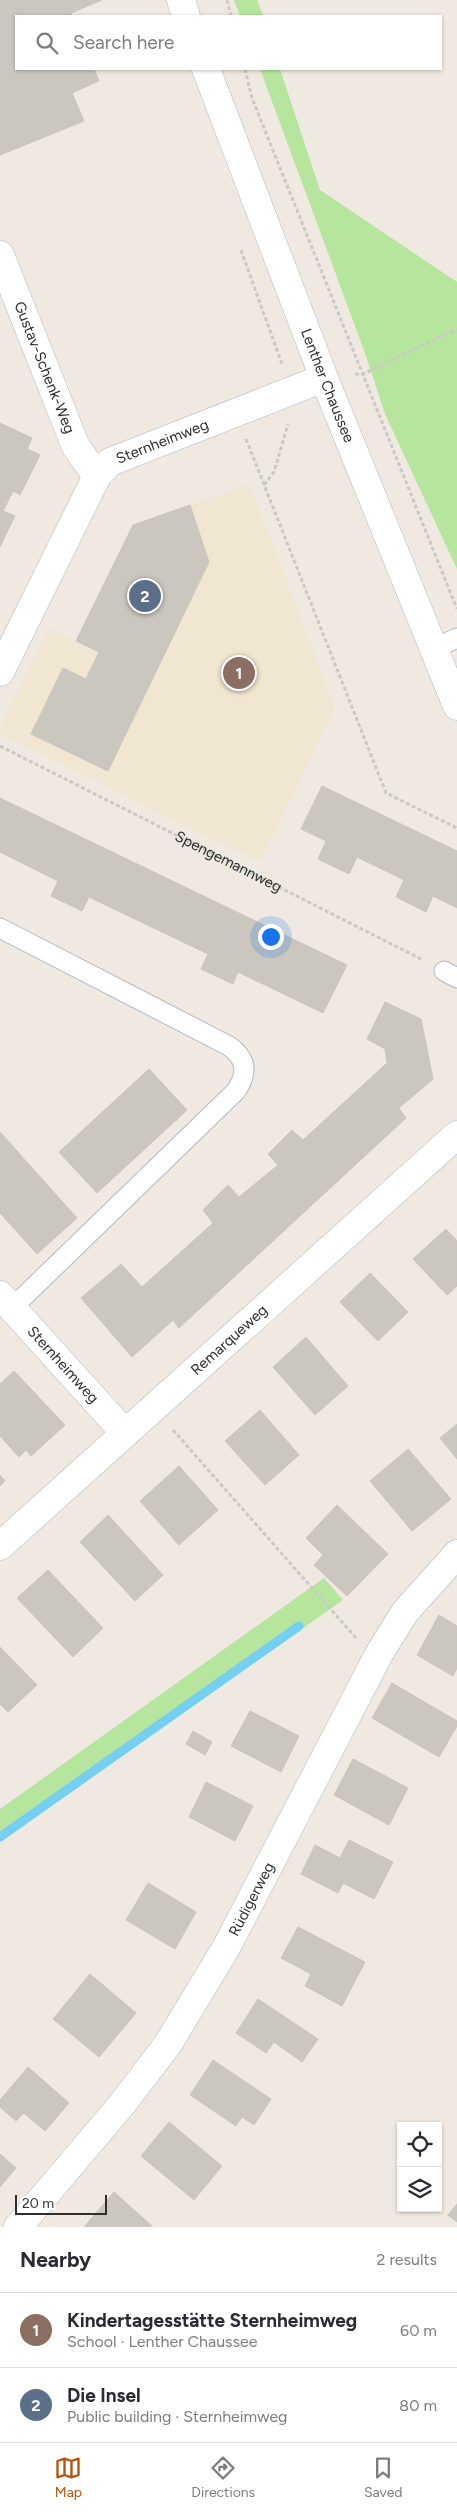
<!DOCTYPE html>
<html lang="en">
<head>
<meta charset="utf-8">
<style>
	body { margin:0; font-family:Figtree,sans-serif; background:#f7f7f7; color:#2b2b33 }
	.controls { position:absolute; right:15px; bottom:15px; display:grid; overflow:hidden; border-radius:0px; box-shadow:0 1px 4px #0004 }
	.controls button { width:45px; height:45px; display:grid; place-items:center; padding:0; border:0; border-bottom:1px solid #e1e1e2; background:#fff; color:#2b2b33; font:25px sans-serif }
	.scale { position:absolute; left:15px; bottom:12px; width:92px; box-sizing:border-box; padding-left:5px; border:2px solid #2e2e2e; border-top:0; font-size:14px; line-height:18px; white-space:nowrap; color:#2e2e2e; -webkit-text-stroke:4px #fff; paint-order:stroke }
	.you { position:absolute; left:270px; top:936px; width:18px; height:18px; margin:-12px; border:4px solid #fff; border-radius:50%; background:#1a73e8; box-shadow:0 0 0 8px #1a73e833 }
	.badge { display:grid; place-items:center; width:32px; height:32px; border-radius:50%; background:#b45309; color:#fff; font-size:16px; font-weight:700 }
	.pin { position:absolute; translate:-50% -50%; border:2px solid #fff; box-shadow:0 1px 5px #0006 }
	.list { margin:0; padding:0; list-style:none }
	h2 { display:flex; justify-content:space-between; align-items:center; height:65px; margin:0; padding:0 20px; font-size:21px }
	h2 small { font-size:16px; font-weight:400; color:#7c7c81 }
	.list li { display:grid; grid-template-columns:32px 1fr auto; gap:15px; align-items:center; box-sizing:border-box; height:75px; padding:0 20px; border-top:1px solid #e1e1e2 }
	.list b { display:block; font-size:19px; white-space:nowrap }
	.list p { margin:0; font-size:16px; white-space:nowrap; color:#7c7c81 }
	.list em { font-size:16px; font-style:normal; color:#7c7c81 }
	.icon { flex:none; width:28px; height:28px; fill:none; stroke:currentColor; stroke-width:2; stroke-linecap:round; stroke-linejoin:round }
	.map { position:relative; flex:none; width:457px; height:2227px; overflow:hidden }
	.search { position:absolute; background:#fff; box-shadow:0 1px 4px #0004; left:15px; right:15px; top:15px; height:55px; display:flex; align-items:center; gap:12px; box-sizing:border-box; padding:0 18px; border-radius:0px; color:#7c7c81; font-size:19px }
	.sheet { height:215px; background:#fff }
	nav { display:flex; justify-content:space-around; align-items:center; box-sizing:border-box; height:70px; border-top:1px solid #e1e1e2; background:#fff; font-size:14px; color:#7c7c81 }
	nav a { display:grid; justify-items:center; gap:2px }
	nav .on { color:#b45309 }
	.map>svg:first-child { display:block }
	.education { fill:#f0e6d1 }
	.green { fill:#b6e59e }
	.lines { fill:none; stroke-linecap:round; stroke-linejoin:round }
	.stream { stroke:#75cff0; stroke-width:9 }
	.building { fill:#cbc7bf; stroke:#cbc5ba }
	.service-casing { stroke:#b4b7c1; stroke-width:21 }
	.minor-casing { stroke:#b4b7c1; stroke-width:29 }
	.tertiary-casing { stroke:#b4b7c1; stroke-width:29 }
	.path { stroke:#c9c9c9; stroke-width:3; stroke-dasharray:4 2.5; stroke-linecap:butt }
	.service { stroke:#fff; stroke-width:19 }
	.minor { stroke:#fff; stroke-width:28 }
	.tertiary { stroke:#fff; stroke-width:28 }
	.labels { text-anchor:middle; stroke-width:4.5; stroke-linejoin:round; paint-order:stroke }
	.street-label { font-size:15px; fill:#2e2e2e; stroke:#fff }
</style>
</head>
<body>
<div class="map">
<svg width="457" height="2227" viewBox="0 0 457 2227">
	<rect width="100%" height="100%" fill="#efe9e1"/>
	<path class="education" d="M250 484 335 708 260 862 0 734V728L49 628 153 678 209 562 190 505Z"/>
	<g class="green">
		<path d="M234 0H257L263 16H240Z"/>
		<path d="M260 69H280L320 190 457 282V569L385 414 365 353Z"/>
		<path d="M324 1578 343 1600 0 1842V1809Z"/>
	</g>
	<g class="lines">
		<path class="stream" d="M0 1837 299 1626"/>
	</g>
	<g class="building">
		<path d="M0 0H102L71 13 72 16H16V69H94L99 81 72 93 84 121 0 155Z"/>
		<path d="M0 423 32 438 27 449 40 455 31 473 0 459Z"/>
		<path d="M0 459 31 473 20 495 13 491 9 499 0 494Z"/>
		<path d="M0 494 9 499 3 511 15 516 6 534 0 531Z"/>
		<path d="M190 505 209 562 108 771 31 734 63 668 86 679 99 652 76 641 133 525Z"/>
		<path d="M0 531 6 534 0 547Z"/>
		<path d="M322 786 457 851V908L433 896 426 912 396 897 404 880 357 857 349 874 318 859 326 841 301 829Z"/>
		<path d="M0 798 347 965 323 1013 238 972 233 984 201 969 208 954 89 897 82 911 51 896 58 881 0 852Z"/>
		<path d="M385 1002 421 1019 433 1079 399 1108 406 1118 179 1328 173 1320 132 1357 81 1298 121 1264 142 1287 213 1223 203 1210 228 1185 239 1197 278 1165 268 1154 292 1130 303 1140 387 1063 385 1049 367 1039Z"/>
		<path d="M149 1069 187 1110 97 1193 59 1152Z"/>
		<path d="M0 1132 77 1218 37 1254 0 1213Z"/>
		<path d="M446 1229 457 1241V1286L447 1295 413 1259Z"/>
		<path d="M370 1273 408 1312 378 1341 340 1302Z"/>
		<path d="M306 1337 348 1386 315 1415 273 1367Z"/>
		<path d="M14 1371 65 1425 31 1456 26 1450 19 1457 0 1436V1384Z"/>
		<path d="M260 1410 299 1455 265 1485 225 1441Z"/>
		<path d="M457 1424V1459L440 1438Z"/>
		<path d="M408 1449 451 1499 412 1531 370 1481Z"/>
		<path d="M179 1466 218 1510 179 1545 140 1501Z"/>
		<path d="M0 1475 5 1481 0 1486Z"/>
		<path d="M337 1505 388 1554 347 1596 314 1565 323 1555 306 1538Z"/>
		<path d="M108 1515 163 1575 135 1601 80 1542Z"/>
		<path d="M48 1570 103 1628 73 1657 17 1598Z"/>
		<path d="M439 1615 457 1626V1668L453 1676 417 1655Z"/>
		<path d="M0 1647 37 1685 8 1712 0 1704Z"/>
		<path d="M392 1683 457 1721V1726L439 1757 372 1718Z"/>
		<path d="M250 1711 299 1736 281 1772 231 1746Z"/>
		<path d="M193 1731 212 1742 205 1755 186 1744Z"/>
		<path d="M353 1759 408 1788 389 1825 334 1795Z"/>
		<path d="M206 1782 253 1806 235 1841 189 1817Z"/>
		<path d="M349 1840 393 1862 374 1899 343 1883 338 1893 301 1874 315 1845 340 1858Z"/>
		<path d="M148 1883 196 1912 175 1949 126 1920Z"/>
		<path d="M298 1927 365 1962 342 2006 305 1986 311 1974 281 1958Z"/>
		<path d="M90 1974 136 2013 99 2057 53 2019Z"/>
		<path d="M258 1999 318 2039 302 2062 274 2042 266 2053 236 2033Z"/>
		<path d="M213 2060 271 2099 254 2125 242 2117 236 2126 190 2095Z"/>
		<path d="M28 2067 69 2103 45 2131 24 2113 16 2121 0 2107V2100Z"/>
		<path d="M169 2122 222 2166 194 2200 141 2156Z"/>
		<path d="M0 2154 16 2168 0 2187Z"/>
		<path d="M114 2192 153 2227H84Z"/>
		<path d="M457 2204V2222L448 2215Z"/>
	</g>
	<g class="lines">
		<g class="service-casing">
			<g id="service">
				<path d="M432 649 457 638"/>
				<path d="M0 928 229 1046C247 1059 248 1073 236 1091L12 1308"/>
				<path d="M444 971 457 978"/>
			</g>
		</g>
		<g class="minor-casing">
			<g id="minor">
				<path id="s2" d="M0 255 76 447 97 476"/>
				<path id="s3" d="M0 672 97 476 110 462 324 378"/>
				<path id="s4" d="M0 1295 125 1433"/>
				<path id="s5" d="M0 1546 457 1135"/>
				<path id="s6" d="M18 2227 123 2103 168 2044 226 1948 379 1654 405 1612 457 1554"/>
			</g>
		</g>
		<g class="tertiary-casing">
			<g id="tertiary">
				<path d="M181 0 186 16"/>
				<path id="s7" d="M206 69 324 378 457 706"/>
			</g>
		</g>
		<g class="path">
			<path d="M227 0 231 16"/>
			<path d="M245 69 252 98 457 609"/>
			<path d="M241 250 282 364"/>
			<path d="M355 374H363L457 329"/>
			<path d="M246 439 386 793 457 828"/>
			<path d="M264 485 274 472 288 424"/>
			<path id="s1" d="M0 746 423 960"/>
			<path d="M173 1430 356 1638"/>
		</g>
		<use href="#service" class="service"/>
		<use href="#minor" class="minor"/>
		<use href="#tertiary" class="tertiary"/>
	</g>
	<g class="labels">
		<g class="street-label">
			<text dy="5" stroke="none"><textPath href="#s2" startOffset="121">Gustav-Schenk-Weg</textPath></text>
			<text dy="5" stroke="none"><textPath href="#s7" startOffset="339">Lenther Chaussee</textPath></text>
			<text dy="5" stroke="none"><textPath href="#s3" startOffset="294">Sternheimweg</textPath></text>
			<text dy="5" stroke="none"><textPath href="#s1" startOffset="256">Spengemannweg</textPath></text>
			<text dy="5" stroke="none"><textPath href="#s5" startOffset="308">Remarqueweg</textPath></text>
			<text dy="5" stroke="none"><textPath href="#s4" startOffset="94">Sternheimweg</textPath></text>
			<text dy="5" stroke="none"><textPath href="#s6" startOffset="404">Rüdigerweg</textPath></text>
		</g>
	</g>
</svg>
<div class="controls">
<button><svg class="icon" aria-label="locate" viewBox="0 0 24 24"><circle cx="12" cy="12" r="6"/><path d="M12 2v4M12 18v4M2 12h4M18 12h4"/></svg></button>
<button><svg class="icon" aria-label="layers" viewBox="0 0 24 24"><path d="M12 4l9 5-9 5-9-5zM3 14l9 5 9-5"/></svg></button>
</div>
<div class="scale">20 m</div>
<div class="you"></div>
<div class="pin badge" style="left:239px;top:673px;background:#8d6e63">1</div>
<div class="pin badge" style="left:145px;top:596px;background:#5c6f8a">2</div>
<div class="search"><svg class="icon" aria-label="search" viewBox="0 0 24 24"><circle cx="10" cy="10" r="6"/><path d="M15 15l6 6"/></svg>Search here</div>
</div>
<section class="sheet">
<h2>Nearby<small>2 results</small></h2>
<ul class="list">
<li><span class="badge" style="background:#8d6e63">1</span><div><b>Kindertagesstätte Sternheimweg</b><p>School · Lenther Chaussee</p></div><em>60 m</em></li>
<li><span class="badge" style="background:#5c6f8a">2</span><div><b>Die Insel</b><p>Public building · Sternheimweg</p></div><em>80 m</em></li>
</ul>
</section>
<nav>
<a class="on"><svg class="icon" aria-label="map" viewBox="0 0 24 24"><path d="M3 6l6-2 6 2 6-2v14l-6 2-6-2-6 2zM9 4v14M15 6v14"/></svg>Map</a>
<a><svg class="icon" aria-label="directions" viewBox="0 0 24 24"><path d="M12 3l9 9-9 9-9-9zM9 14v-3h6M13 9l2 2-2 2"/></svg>Directions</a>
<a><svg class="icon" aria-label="saved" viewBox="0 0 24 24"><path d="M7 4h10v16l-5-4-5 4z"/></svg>Saved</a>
</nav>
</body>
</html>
